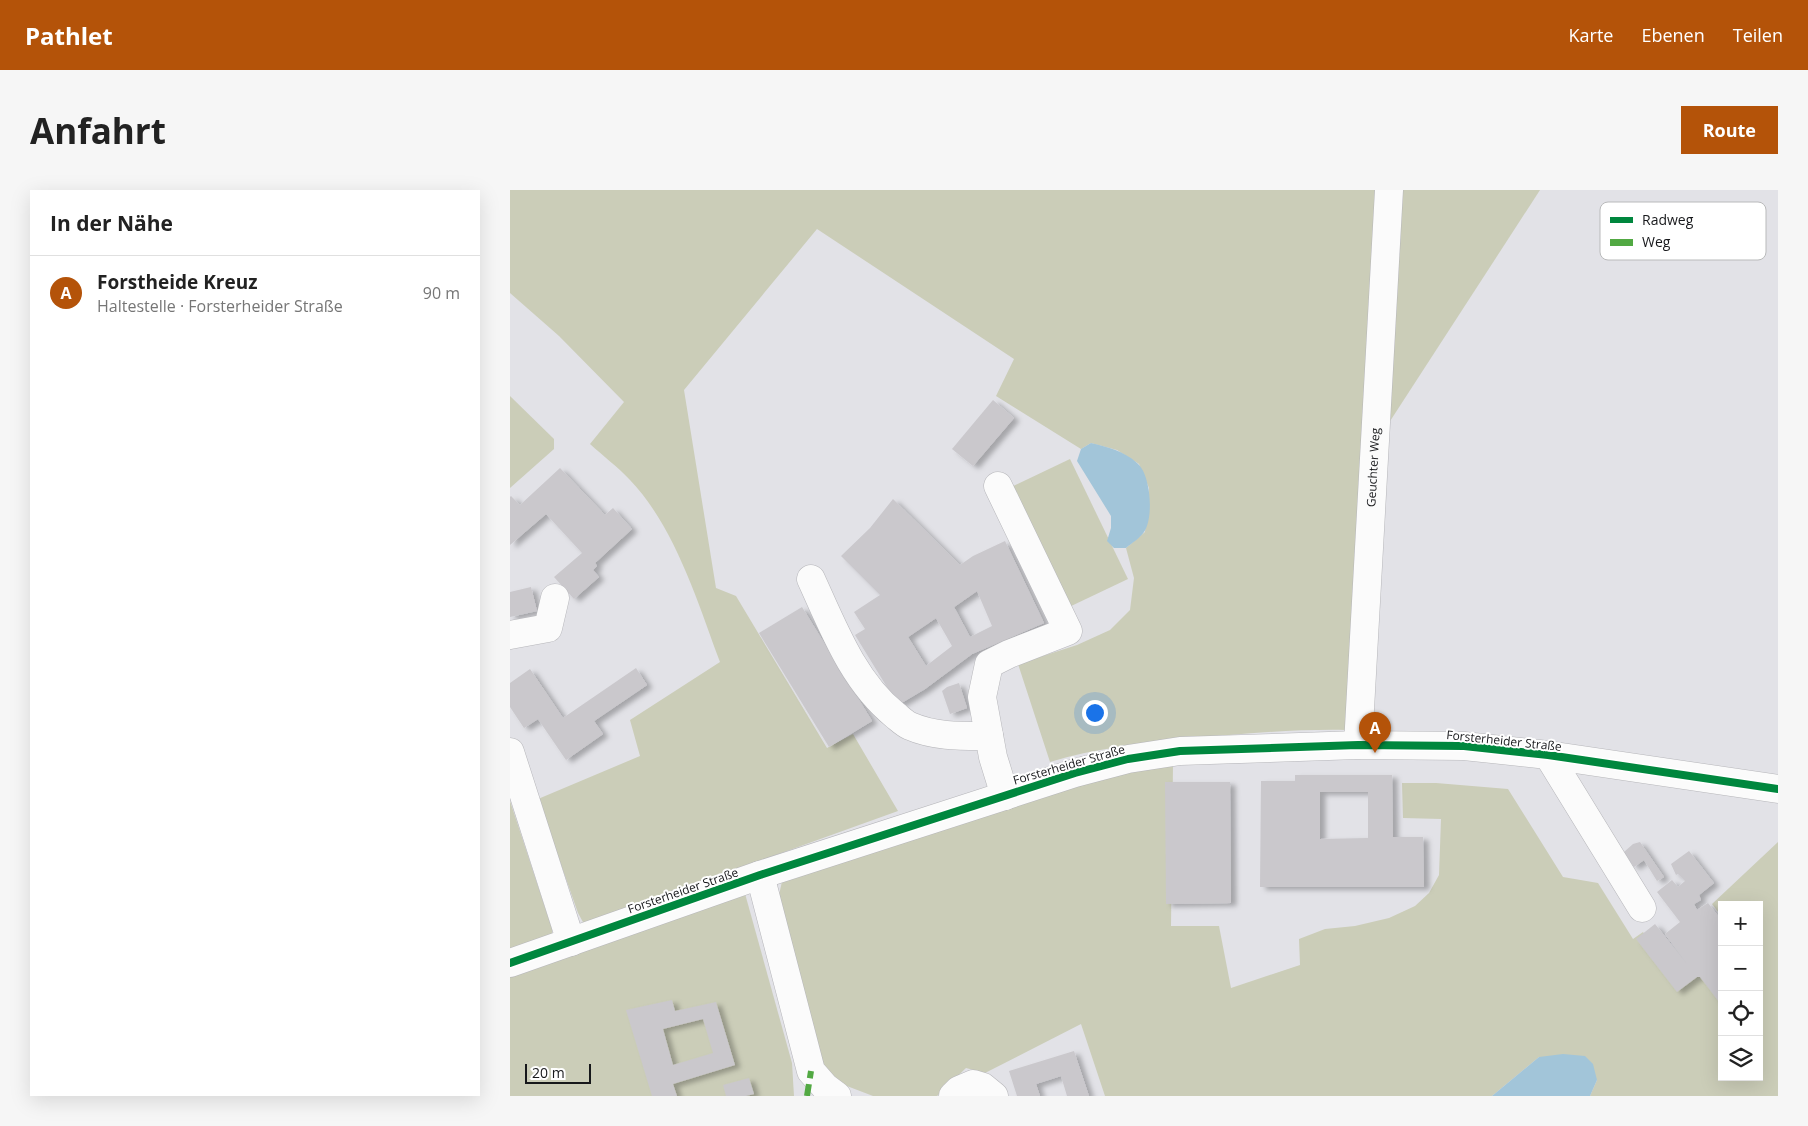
<!DOCTYPE html>
<html lang="de">
<head>
<meta charset="utf-8">
<style>
	body { margin:0; font-family:"Open Sans",sans-serif; background:#f6f6f6; color:#222 }
	.controls { position:absolute; right:15px; bottom:15px; display:grid; overflow:hidden; border-radius:0px; box-shadow:0 5px 20px #0002 }
	.controls button { width:45px; height:45px; display:grid; place-items:center; padding:0; border:0; border-bottom:1px solid #e0e0e0; background:#fff; color:#222; font:25px sans-serif }
	.scale { position:absolute; left:15px; bottom:12px; width:66px; box-sizing:border-box; padding-left:5px; border:2px solid #17181b; border-top:0; font-size:14px; line-height:18px; white-space:nowrap; color:#17181b; -webkit-text-stroke:4px #fff; paint-order:stroke }
	.you { position:absolute; left:584px; top:522px; width:18px; height:18px; margin:-12px; border:4px solid #fff; border-radius:50%; background:#1a73e8; box-shadow:0 0 0 8px #1a73e833 }
	.badge { display:grid; place-items:center; width:32px; height:32px; border-radius:50%; background:#b45309; color:#fff; font-size:16px; font-weight:700 }
	.pin { position:absolute; translate:-50% -41px; filter:drop-shadow(0 1px 2px #0008) }
	.pin::after { content:''; position:absolute; top:26px; width:18px; height:15px; background:inherit; clip-path:polygon(0 0,100% 0,50% 100%) }
	.list { margin:0; padding:0; list-style:none }
	h2 { display:flex; justify-content:space-between; align-items:center; height:65px; margin:0; padding:0 20px; font-size:21px }
	h2 small { font-size:16px; font-weight:400; color:#767676 }
	.list li { display:grid; grid-template-columns:32px 1fr auto; gap:15px; align-items:center; box-sizing:border-box; height:75px; padding:0 20px; border-top:1px solid #e0e0e0 }
	.list b { display:block; font-size:19px; white-space:nowrap }
	.list p { margin:0; font-size:16px; white-space:nowrap; color:#767676 }
	.list em { font-size:16px; font-style:normal; color:#767676 }
	.icon { flex:none; width:28px; height:28px; fill:none; stroke:currentColor; stroke-width:2; stroke-linecap:round; stroke-linejoin:round }
	.map { position:relative; flex:none; width:1268px; height:906px; overflow:hidden; border-radius:0px }
	header { display:flex; align-items:center; gap:30px; box-sizing:border-box; height:70px; padding:0 25px; background:#b45309; color:#fff }
	header strong { font-size:24px }
	nav { display:flex; gap:28px; margin-inline-start:auto; font-size:18px }
	.intro { display:flex; align-items:center; justify-content:space-between; box-sizing:border-box; height:120px; padding:0 30px }
	h1 { margin:0; font-size:35px }
	.button { padding:12px 22px; border-radius:0px; background:#b45309; color:#fff; font-size:18px; font-weight:700 }
	main { display:flex; gap:30px; padding:0 30px }
	aside { flex:1; background:#fff; border-radius:0px; box-shadow:0 5px 20px #0002 }
	.map>svg:first-child { display:block }
	.green { fill:#cbcdb8 }
	.water { fill:#a2c5d9 }
	.building { fill:#cac8cc; fill-rule:evenodd; filter:url(#shadow) }
	.lines { fill:none; stroke-linecap:round; stroke-linejoin:round }
	.minor-casing { stroke:#b6b6ba; stroke-width:29 }
	.minor { stroke:#fbfbfb; stroke-width:28 }
	.quiet { stroke:#52a943; stroke-width:6; stroke-dasharray:12 6; stroke-linecap:butt }
	.cycleway-casing { stroke:#fff; stroke-width:11 }
	.cycleway { stroke:#00873e; stroke-width:8 }
	.labels { text-anchor:middle; stroke-width:4; stroke-linejoin:round; paint-order:stroke }
	.street-label { font-size:12px; fill:#17181b; stroke:#fff }
	.key { fill:#fff; stroke:#b9babb; stroke-width:1 }
	.key-label { font-size:14px; fill:#17181b }
</style>
</head>
<body>
<header>
<strong>Pathlet</strong>
<nav><a>Karte</a><a>Ebenen</a><a>Teilen</a></nav>
</header>
<div class="intro"><h1>Anfahrt</h1><a class="button">Route</a></div>
<main>
<aside>
<h2>In der Nähe<small></small></h2>
<ul class="list">
<li><span class="badge">A</span><div><b>Forstheide Kreuz</b><p>Haltestelle · Forsterheider Straße</p></div><em>90 m</em></li>
</ul>
</aside>
<div class="map">
<svg width="1268" height="906" viewBox="0 0 1268 906">
	<defs>
		<filter id="shadow"><feDropShadow dx="5.5" dy="3" stdDeviation="2.5" flood-color="#0004"/></filter>
	</defs>
	<rect width="100%" height="100%" fill="#e2e2e7"/>
	<g class="green">
		<path d="M0 0H871L836 540C783 539 729 544 676 549 630 554 584 558 540 572L508 474 567 455 600 440 620 420 624 388 616 358 635 342 639 298 629 274 607 260 581 253 571 259 486 206 504 169 307 39 174 200 206 398 226 406 317 558 343 544 388 621 74 734 68 723 28 609 130 566 120 530 210 472C188 413 165 337 120 290 108 277 93 266 80 254L114 212 49 146 0 103Z"/>
		<path d="M885 0H1030L873 242Z"/>
		<path d="M0 206 44 249V259L0 298Z"/>
		<path d="M560 269 618 389 557 418 499 298Z"/>
		<path d="M663 575 661 736H709L721 798 790 775 789 749 815 739 845 736 879 728 905 716 919 703 929 685 931 629 893 628 892 593H926L998 599 1053 687 1088 693 1123 749 1133 742 1169 791 1186 779 1212 787V887H1249V715H1212V727L1202 714 1268 652V906H1080L1087 890 1029 867 982 906H595L571 834 475 883 456 878 427 906H363L316 888 269 705 273 687 597 581Z"/>
		<path d="M0 611 42 739V745L0 760Z"/>
		<path d="M234 700 282 873 284 906H0V784Z"/>
	</g>
	<g class="water">
		<path d="M581 253C598 257 614 261 627 273 641 284 644 328 634 342 630 348 622 353 616 358H604L597 351 601 338V326L567 271 571 259Z"/>
		<path d="M1053 864 1075 866 1083 874 1087 890 1080 906H982L1029 867Z"/>
	</g>
	<g class="building">
		<path d="M483 210 504 228 463 276 442 259Z"/>
		<path d="M50 278 95 325 103 318 122 339 85 373 87 376 83 380 89 387 64 409 44 387 72 363 36 324 0 355V307L1 306 10 315Z"/>
		<path d="M383 309 450 375 463 366 495 351 534 433 462 464 415 499 388 515 345 445 355 439 344 422 370 405 331 366 360 338ZM467 401 482 436 460 447 444 417ZM426 428 442 456 416 476 398 447Z"/>
		<path d="M21 397 27 421 0 427V402Z"/>
		<path d="M292 417 362 531 319 557 249 443Z"/>
		<path d="M126 478 137 495 84 531 93 544 56 570 28 529 14 538 0 517V493L20 479 53 528Z"/>
		<path d="M449 493 457 518 440 524 432 501 437 497Z"/>
		<path d="M785 585H882L883 647H913L914 697H750L751 591H785ZM810 602H858V648L810 649Z"/>
		<path d="M655 592H720L721 713 656 714Z"/>
		<path d="M1130 652 1154 687 1147 691 1134 670 1124 677 1114 662 1123 654Z"/>
		<path d="M1179 661 1204 693 1189 705 1191 710 1184 714 1187 720 1198 713 1212 731V810L1209 812 1190 787H1187L1167 802 1126 749 1145 734 1177 774 1155 744 1170 732 1147 702 1162 690 1168 697 1175 691 1168 684 1166 685 1161 674Z"/>
		<path d="M162 810 165 821 206 812 225 875 163 894 167 906H142L116 820ZM193 829 203 863 163 875 153 839Z"/>
		<path d="M564 861 579 906H557L551 886 526 894 530 906H507L499 881Z"/>
		<path d="M239 888 244 904 236 906H216L213 895Z"/>
	</g>
	<g class="lines">
		<g class="minor-casing">
			<g id="minor">
				<path d="M488 296 558 441 499 464 479 474 472 507 483 567 495 606"/>
				<path d="M301 389C323 437 343 491 385 525 390 529 395 534 400 536 425 547 453 546 479 546"/>
				<path d="M0 445 38 438 45 408"/>
				<path id="s1" d="M848 555 879 0"/>
				<path d="M0 562 61 752"/>
				<path d="M1038 565 1132 718"/>
				<path d="M250 685 301 881 315 897 327 906"/>
				<path d="M0 773 250 685 565 583 618 569 670 561 848 555 954 556 1038 565 1268 599"/>
				<path d="M443 906 449 900 463 894 473 897 484 906"/>
			</g>
		</g>
		<use href="#minor" class="minor"/>
		<path class="quiet" d="M297 906 301 881"/>
		<g class="cycleway-casing">
			<path id="cycleway" d="M0 773 250 685 565 583 618 569 670 561 848 555 954 556 1038 565 1268 599"/>
		</g>
		<use href="#cycleway" class="cycleway"/>
	</g>
	<g class="labels">
		<g class="street-label">
			<text dy="4" stroke="none"><textPath href="#s1" startOffset="278">Geuchter Weg</textPath></text>
			<text transform="translate(994 551) rotate(6)" y="4">Forsterheider Straße</text>
			<text transform="translate(559 575) rotate(-16)" y="4">Forsterheider Straße</text>
			<text transform="translate(173 701) rotate(-19)" y="4">Forsterheider Straße</text>
		</g>
	</g>
	<rect x="1090" y="12" width="166" height="58" rx="8" class="key"/>
	<rect x="1100" y="27" width="23" height="6" fill="#00873e"/>
	<rect x="1100" y="49" width="23" height="7" fill="#52a943"/>
	<g class="key-label">
		<text x="1132" y="35">Radweg</text>
		<text x="1132" y="57">Weg</text>
	</g>
</svg>
<div class="controls">
<button>+</button>
<button>−</button>
<button><svg class="icon" aria-label="locate" viewBox="0 0 24 24"><circle cx="12" cy="12" r="6"/><path d="M12 2v4M12 18v4M2 12h4M18 12h4"/></svg></button>
<button><svg class="icon" aria-label="layers" viewBox="0 0 24 24"><path d="M12 4l9 5-9 5-9-5zM3 14l9 5 9-5"/></svg></button>
</div>
<div class="scale">20 m</div>
<div class="you"></div>
<div class="pin badge" style="left:865px;top:563px">A</div>
</div>
</main>
</body>
</html>
